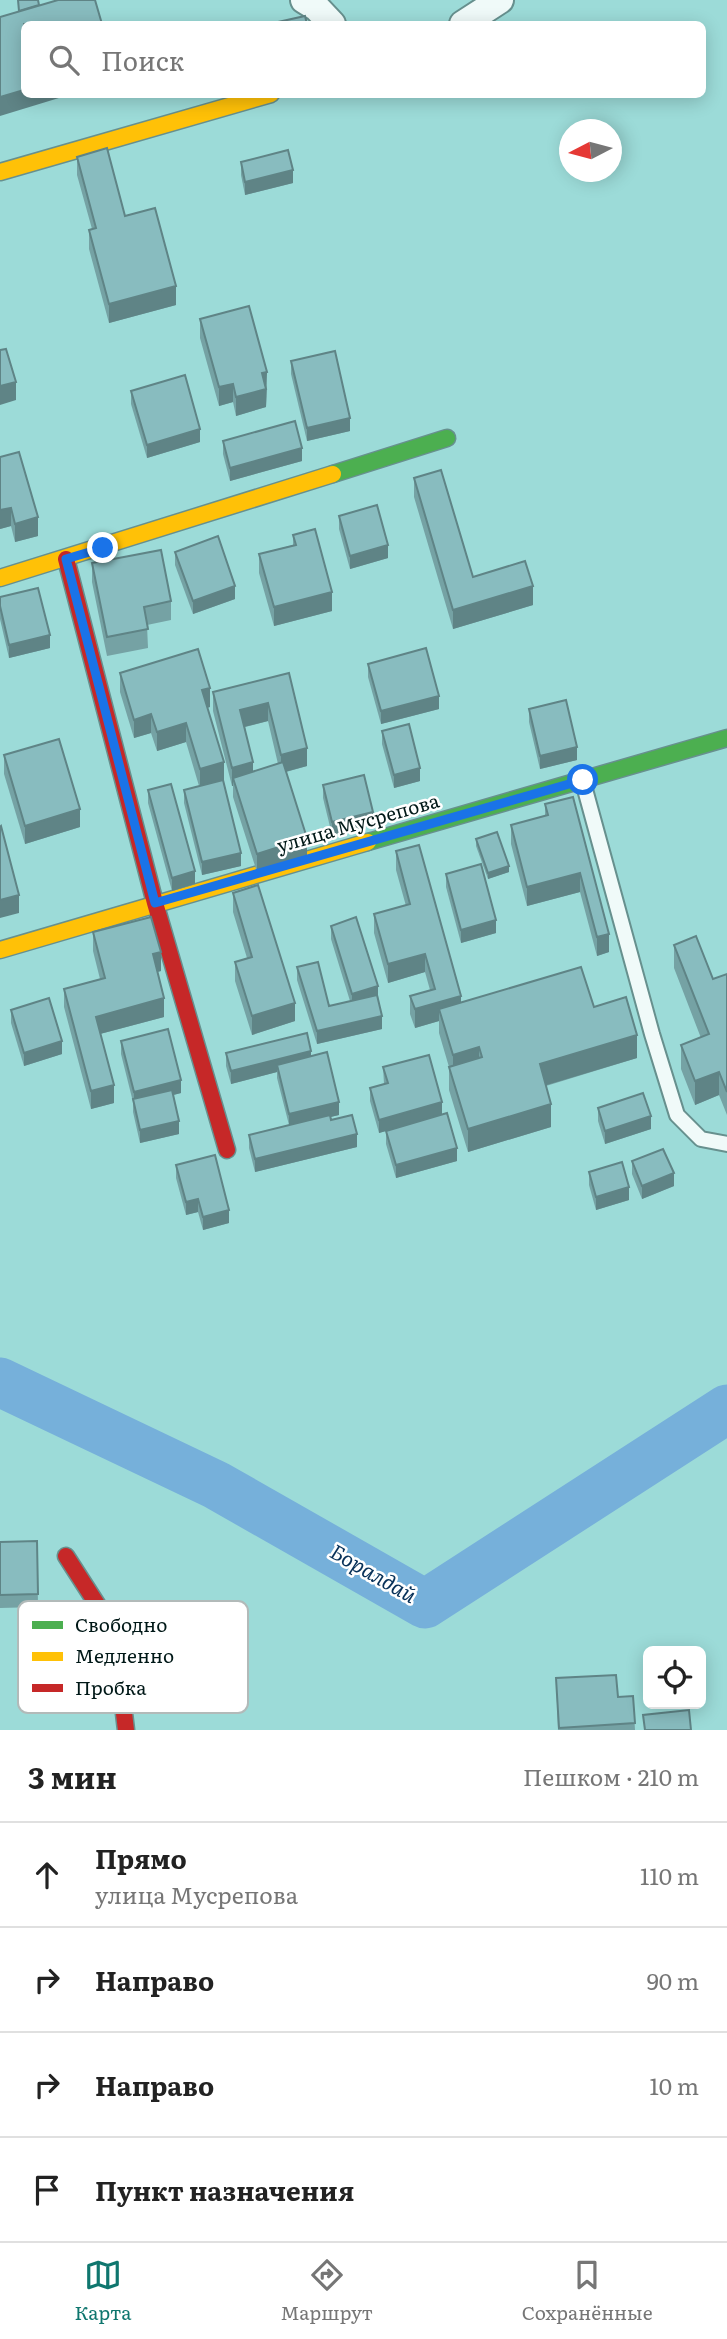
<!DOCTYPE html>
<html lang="ru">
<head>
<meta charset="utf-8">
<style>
	body { margin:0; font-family:Literata,serif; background:#f6f6f6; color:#222 }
	.controls { position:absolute; right:21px; bottom:21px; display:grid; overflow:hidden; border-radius:10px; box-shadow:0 4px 18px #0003 }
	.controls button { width:63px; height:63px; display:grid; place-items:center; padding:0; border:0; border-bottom:2px solid #e0e0e0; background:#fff; color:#222; font:35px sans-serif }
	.compass { position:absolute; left:559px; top:119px; width:63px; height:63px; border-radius:50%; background:#fff; box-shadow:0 4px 18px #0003; rotate:264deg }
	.stop { position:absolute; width:21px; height:21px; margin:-16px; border:5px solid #1a73e8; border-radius:50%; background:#fff }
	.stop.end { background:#1a73e8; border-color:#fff; box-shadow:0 2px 7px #0008 }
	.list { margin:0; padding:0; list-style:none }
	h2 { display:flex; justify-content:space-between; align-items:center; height:91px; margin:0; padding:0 28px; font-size:30px }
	h2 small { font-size:23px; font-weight:400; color:#767676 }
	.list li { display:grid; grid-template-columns:46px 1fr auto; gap:21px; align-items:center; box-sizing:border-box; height:105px; padding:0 28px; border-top:2px solid #e0e0e0 }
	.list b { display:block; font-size:26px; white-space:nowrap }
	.list p { margin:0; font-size:23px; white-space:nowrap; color:#767676 }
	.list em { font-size:23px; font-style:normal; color:#767676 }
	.icon { flex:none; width:38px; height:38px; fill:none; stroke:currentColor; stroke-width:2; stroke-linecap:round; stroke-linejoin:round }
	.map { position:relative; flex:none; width:727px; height:1730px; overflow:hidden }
	.search { position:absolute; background:#fff; box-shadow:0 4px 18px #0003; left:21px; right:21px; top:21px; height:77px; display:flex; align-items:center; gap:18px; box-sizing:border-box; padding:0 24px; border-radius:10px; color:#767676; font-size:26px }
	.sheet { height:511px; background:#fff }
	nav { display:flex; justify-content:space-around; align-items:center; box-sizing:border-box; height:98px; border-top:2px solid #e0e0e0; background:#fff; font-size:19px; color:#767676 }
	nav a { display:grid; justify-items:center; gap:4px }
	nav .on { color:#0f766e }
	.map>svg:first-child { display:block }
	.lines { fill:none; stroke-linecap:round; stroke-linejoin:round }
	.river { stroke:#76b0da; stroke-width:49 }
	.lane-casing { stroke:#67908e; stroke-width:18 }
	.street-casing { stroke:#67908e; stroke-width:30 }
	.fast-casing { stroke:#67908e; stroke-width:19 }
	.slow-casing { stroke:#67908e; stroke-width:19 }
	.jam-casing { stroke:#67908e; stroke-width:19 }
	.lane { stroke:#f0faf9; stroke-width:14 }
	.street { stroke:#f0faf9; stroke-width:26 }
	.fast { stroke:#4caf50; stroke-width:16 }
	.slow { stroke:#ffc107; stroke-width:16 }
	.jam { stroke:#c62828; stroke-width:16 }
	.wall { fill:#75a2a4; fill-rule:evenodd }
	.shaded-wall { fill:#5f8486 }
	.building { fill:#88bcbf; stroke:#5f8486; stroke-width:2 }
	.route { stroke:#1a73e8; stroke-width:9 }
	.labels { text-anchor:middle; stroke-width:5; stroke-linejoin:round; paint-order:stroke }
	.street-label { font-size:19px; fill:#001817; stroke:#fff }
	.water-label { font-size:21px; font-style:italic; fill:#073159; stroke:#fff }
	.key { fill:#fff; stroke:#b2bab9; stroke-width:2 }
	.key-label { font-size:19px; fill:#001817 }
</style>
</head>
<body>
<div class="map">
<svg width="727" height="1730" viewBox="0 0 727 1730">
	<rect width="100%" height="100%" fill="#9cdbd8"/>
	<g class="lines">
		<path class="river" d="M0 1382 216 1485 425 1604 727 1409"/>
		<g class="lane-casing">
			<path id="lane" d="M583 782 652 1034 677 1115 701 1139 727 1144"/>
		</g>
		<g class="street-casing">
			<g id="street">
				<path d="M304 0 317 8 332 24"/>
				<path d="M463 24 500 0"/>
			</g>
		</g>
		<g class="fast-casing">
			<g id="fast">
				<path d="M333 474 447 438"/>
				<path d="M368 842 727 738"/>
			</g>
		</g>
		<g class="slow-casing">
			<g id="slow">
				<path d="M0 172 271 94"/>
				<path d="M0 578 333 474"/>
				<path d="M0 950 368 842"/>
			</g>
		</g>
		<g class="jam-casing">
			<g id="jam">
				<path d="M66 559 155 903 227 1150"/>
				<path d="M66 1556 102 1612 120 1680 126 1730"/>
			</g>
		</g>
		<use href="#lane" class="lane"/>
		<use href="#street" class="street"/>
		<use href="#fast" class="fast"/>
		<use href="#slow" class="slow"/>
		<use href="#jam" class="jam"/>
	</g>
	<g class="wall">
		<path d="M77 157 125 216 176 305 109 323 89 249V230L92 229 77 175Z"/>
		<path d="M241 162 293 183 245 195 241 175Z"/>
		<path d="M200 319 267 390 266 407 236 416 233 402 219 406 200 338Z"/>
		<path d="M291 361 350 431 307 441 291 374Z"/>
		<path d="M131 391 200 442 147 458 131 404Z"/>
		<path d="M223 441 302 461 230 481 223 454Z"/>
		<path d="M0 457 38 536 15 542 11 526 0 529Z"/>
		<path d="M414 478 473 577 533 605 453 629 414 497Z"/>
		<path d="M339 516 388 558 350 569 339 529Z"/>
		<path d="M293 535 332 611 274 626 259 573V554L293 545Z"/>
		<path d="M175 552 235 599 193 614 175 565Z"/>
		<path d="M92 563 171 601V620L147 625 148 648 107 656 92 582Z"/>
		<path d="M0 597 50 648 9 658 0 619Z"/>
		<path d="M368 664 439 709 381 724 368 677Z"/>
		<path d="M120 673 210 707 207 708 224 781H223L241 866 202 875 184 803V790L199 786 186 742 157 751 151 733 134 738 120 692Z"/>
		<path d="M289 673 307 766 286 772 307 856 257 872 233 797V786H232L213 711V692ZM268 721 278 764 253 772 245 727Z"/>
		<path d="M529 709 577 760 540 769 529 722Z"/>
		<path d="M382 731 420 781 394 788 382 744Z"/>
		<path d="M4 755 80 827 25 844 4 774Z"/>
		<path d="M323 785 373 825 332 835 323 798Z"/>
		<path d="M148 790 195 884 172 891 148 803Z"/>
		<path d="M573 797 609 952 597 956 580 892 527 906 511 844V825L545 816V804Z"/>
		<path d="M476 839 509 872 488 879 476 846Z"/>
		<path d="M396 851 461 1003 594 1007 637 1058 546 1086 551 1127 468 1152 449 1090V1067L439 1033V1021L415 1028 410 1014V996L430 990 425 972 388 983 374 933V914L406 906 396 870Z"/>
		<path d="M446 874 496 933 461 943 446 887Z"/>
		<path d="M233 893 295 1021 252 1035 235 981V962L247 958 233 912Z"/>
		<path d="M331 926 378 996 382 1029 317 1044 297 980V967L329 1006 350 1001 331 939Z"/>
		<path d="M93 932 161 971 157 972 164 1017 100 1034 114 1103 91 1109 64 1007V989L100 979 93 951Z"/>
		<path d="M674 945 713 979 727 974V1115L719 1095 695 1105 681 1069V1045L701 1038 674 968Z"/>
		<path d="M11 1010 62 1054 24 1066 11 1023Z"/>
		<path d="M121 1041 181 1093 173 1095 179 1134 140 1143 133 1112V1102L121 1054Z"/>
		<path d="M226 1053 311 1056 339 1115 330 1117 331 1120 357 1147 255 1172 249 1148V1135L289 1125 277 1078V1072L231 1084 226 1066Z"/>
		<path d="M383 1067 442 1114 457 1161 396 1178 386 1144V1131L419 1121 379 1133 370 1101V1088L384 1084Z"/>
		<path d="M598 1108 651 1129 605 1144 598 1121Z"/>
		<path d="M632 1161 674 1186 642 1199 632 1174Z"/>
		<path d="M176 1165 229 1223 203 1230 198 1212 186 1215 176 1178Z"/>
		<path d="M589 1172 629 1200 596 1210 589 1185Z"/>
		<path d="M37 1541 38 1607 0 1608V1542Z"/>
		<path d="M25 1611 62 1648V1661L27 1663Z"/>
		<path d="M556 1678 618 1697 633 1696 635 1730H558Z"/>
	</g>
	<g class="shaded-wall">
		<path d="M24 90V94H72L0 116V97Z"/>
		<path d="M293 170V183L245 195V182Z"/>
		<path d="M176 286V305L109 323V304Z"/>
		<path d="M267 372 266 407 236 416V397L262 373Z"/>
		<path d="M16 382V400L0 405V386Z"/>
		<path d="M233 384V402L219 406V387Z"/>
		<path d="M350 418V431L307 441V428Z"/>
		<path d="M200 429V442L147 458V445Z"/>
		<path d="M302 448V461L230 481V468Z"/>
		<path d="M11 508V526L0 529V510Z"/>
		<path d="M38 517V536L15 542V524Z"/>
		<path d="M388 545V558L350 569V556Z"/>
		<path d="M235 586V599L193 614V601Z"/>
		<path d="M533 586V605L453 629V610Z"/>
		<path d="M332 592V611L274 626V607Z"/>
		<path d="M50 635V648L9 658V645Z"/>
		<path d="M210 688V707L202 709V690Z"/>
		<path d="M439 696V709L381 724V711Z"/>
		<path d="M268 703V721L240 728V710Z"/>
		<path d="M151 714V733L134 738V720Z"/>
		<path d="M186 723V742L157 751V732Z"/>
		<path d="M577 747V760L540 769V756Z"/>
		<path d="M307 748V766L281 773V755Z"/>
		<path d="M224 762V781L200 788V769Z"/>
		<path d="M253 762V781L233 778V786H232V768Z"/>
		<path d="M420 768V781L394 788V775Z"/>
		<path d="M80 809V827L25 844V826Z"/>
		<path d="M373 812V825L332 835V822Z"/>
		<path d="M307 838V856L257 872V854Z"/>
		<path d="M241 853V866L202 875V862Z"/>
		<path d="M509 866V872L488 879V873Z"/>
		<path d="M195 871V884L172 891V878Z"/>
		<path d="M580 873V892L527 906V887Z"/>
		<path d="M19 895V913L0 918V900Z"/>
		<path d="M496 920V933L461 943V930Z"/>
		<path d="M609 934V952L597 956V937Z"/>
		<path d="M161 952V971L153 973V954Z"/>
		<path d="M425 954V972L388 983V964Z"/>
		<path d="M378 986V999L352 1007V994Z"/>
		<path d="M461 996V1015L439 1009V1021L415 1028V1009Z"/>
		<path d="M164 998V1017L96 1035V1017Z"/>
		<path d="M295 1003V1021L252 1035V1016Z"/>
		<path d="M382 1016V1029L317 1044V1031Z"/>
		<path d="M637 1035V1058L540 1087V1064Z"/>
		<path d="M62 1041V1054L24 1066V1053Z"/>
		<path d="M479 1047V1070L453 1078V1055Z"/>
		<path d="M311 1051V1064L277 1065V1072L231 1084V1071Z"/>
		<path d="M719 1072V1095L695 1105V1081Z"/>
		<path d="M181 1080V1093L134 1105V1092Z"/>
		<path d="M114 1085V1103L91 1109V1091Z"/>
		<path d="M339 1102V1115L289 1127V1114Z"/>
		<path d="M442 1102V1115L379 1133V1120Z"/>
		<path d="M551 1104V1127L468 1152V1129Z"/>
		<path d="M651 1116V1129L605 1144V1131Z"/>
		<path d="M179 1121V1134L140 1143V1130Z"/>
		<path d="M357 1134V1147L255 1172V1159Z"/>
		<path d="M457 1148V1161L396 1178V1165Z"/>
		<path d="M674 1173V1186L642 1199V1186Z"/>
		<path d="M629 1187V1200L596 1210V1197Z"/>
		<path d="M198 1199V1212L186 1215V1202Z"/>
		<path d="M229 1210V1223L203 1230V1217Z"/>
	</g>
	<g class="building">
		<path d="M18 0H38L39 5 19 11Z"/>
		<path d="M58 0H95L102 24H24V90L0 97V17Z"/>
		<path d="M305 16 307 24H269Z"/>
		<path d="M107 148 125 216 155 208 176 286 109 304 89 230 96 228 77 157Z"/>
		<path d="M288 150 293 170 245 182 241 162Z"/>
		<path d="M249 306 267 372 262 373 266 389 236 397 233 384 219 387 200 319Z"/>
		<path d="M6 349 16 382 0 386V350Z"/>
		<path d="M335 351 350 418 307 428 291 361Z"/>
		<path d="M185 375 200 429 147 445 131 391Z"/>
		<path d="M295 421 302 448 230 468 223 441Z"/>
		<path d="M19 452 38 517 15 524 11 508 0 510V457Z"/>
		<path d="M441 470 473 577 525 561 533 586 453 610 414 478Z"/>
		<path d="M377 505 388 545 350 556 339 516Z"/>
		<path d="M315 529 332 592 274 607 259 554 296 545 293 535Z"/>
		<path d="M218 536 235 586 193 601 175 552Z"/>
		<path d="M161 550 171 601 144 607 148 629 107 637 92 563Z"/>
		<path d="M38 588 50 635 9 645 0 606V597Z"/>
		<path d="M426 648 439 696 381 711 368 664Z"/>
		<path d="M198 649 210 688 202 690 224 762 200 769 186 723 157 732 151 714 134 720 120 673Z"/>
		<path d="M289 673 307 748 281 755 268 703 240 710 253 762 232 768 213 692Z"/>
		<path d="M566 700 577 747 540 756 529 709Z"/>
		<path d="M409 724 420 768 394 775 382 731Z"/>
		<path d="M59 739 80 809 25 826 4 755Z"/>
		<path d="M283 762 307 838 257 854 233 778Z"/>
		<path d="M364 775 373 812 332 822 323 785Z"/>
		<path d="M223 780 241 853 202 862 184 790Z"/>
		<path d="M171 784 195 871 172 878 148 790Z"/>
		<path d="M573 797 609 934 597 937 580 873 527 887 511 825 548 815 545 804Z"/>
		<path d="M1 826 19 895 0 900V827Z"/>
		<path d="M497 832 509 866 488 873 476 839Z"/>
		<path d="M419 845 461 996 415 1009 410 996 435 989 425 954 388 964 374 914 410 904 396 851Z"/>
		<path d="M481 864 496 920 461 930 446 874Z"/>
		<path d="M258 885 295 1003 252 1016 235 962 252 957 233 893Z"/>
		<path d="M151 917 161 952 153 954 164 998 96 1017 114 1085 91 1091 64 989 105 978 93 932Z"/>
		<path d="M356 917 378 986 352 994 331 926Z"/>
		<path d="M696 936 713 979 727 974V1092L719 1072 695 1081 681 1045 709 1034 674 945Z"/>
		<path d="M318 962 329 1006 377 995 382 1016 317 1031 297 967Z"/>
		<path d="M581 967 594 1007 626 997 637 1035 540 1064 551 1104 468 1129 449 1067 482 1057 479 1047 453 1055 439 1009Z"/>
		<path d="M49 998 62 1041 24 1053 11 1010Z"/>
		<path d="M168 1029 181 1080 134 1092 121 1041Z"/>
		<path d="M307 1033 311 1051 231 1071 226 1053Z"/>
		<path d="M327 1052 339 1102 289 1114 277 1065Z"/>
		<path d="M429 1055 442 1102 379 1120 370 1088 388 1083 383 1067Z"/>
		<path d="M172 1090 179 1121 140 1130 133 1099Z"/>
		<path d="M643 1093 651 1116 605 1131 598 1108Z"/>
		<path d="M447 1113 457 1148 396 1165 386 1131Z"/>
		<path d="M330 1115 331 1120 352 1115 357 1134 255 1159 249 1135Z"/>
		<path d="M663 1149 674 1173 642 1186 632 1161Z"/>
		<path d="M215 1155 229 1210 203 1217 198 1199 186 1202 176 1165Z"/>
		<path d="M622 1162 629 1187 596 1197 589 1172Z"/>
		<path d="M37 1541 38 1594 0 1595V1542Z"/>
		<path d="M616 1675 618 1697 633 1696 635 1723 559 1728 556 1678Z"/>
		<path d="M689 1710 691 1730H645L643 1715Z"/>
	</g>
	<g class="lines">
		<path class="route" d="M103 548 66 559 155 903 583 780"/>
	</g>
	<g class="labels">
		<g class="street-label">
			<text transform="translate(358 823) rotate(-16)" y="7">улица Мусрепова</text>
		</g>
		<g class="water-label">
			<text transform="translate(373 1574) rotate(30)" y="7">Боралдай</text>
		</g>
	</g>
	<rect x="18" y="1601" width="230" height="112" rx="10" class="key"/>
	<rect x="32" y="1621" width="31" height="8" fill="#4caf50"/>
	<rect x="32" y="1652" width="31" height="9" fill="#ffc107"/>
	<rect x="32" y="1684" width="31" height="8" fill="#c62828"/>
	<g class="key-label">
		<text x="75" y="1632">Свободно</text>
		<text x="75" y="1663">Медленно</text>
		<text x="75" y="1695">Пробка</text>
	</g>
</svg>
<div class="controls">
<button><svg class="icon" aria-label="locate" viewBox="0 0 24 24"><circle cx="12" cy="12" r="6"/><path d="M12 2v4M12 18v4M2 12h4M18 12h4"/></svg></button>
</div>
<svg class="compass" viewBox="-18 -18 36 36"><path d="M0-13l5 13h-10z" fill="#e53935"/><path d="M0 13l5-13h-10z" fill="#767676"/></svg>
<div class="stop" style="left:583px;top:780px"></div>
<div class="stop end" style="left:103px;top:548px"></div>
<div class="search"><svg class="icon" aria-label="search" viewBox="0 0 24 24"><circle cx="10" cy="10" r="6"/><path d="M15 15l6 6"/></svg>Поиск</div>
</div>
<section class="sheet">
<h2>3 мин<small>Пешком · 210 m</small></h2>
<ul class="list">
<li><svg class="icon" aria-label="ahead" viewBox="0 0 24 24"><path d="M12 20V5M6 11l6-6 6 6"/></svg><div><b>Прямо</b><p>улица Мусрепова</p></div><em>110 m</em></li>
<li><svg class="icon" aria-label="right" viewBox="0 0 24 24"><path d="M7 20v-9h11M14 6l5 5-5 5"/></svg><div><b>Направо</b></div><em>90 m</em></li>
<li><svg class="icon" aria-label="right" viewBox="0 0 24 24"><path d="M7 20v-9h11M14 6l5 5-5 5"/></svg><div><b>Направо</b></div><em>10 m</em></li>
<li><svg class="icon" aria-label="arrive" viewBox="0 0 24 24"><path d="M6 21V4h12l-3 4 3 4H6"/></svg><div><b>Пункт назначения</b></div></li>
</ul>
</section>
<nav>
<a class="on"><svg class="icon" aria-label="map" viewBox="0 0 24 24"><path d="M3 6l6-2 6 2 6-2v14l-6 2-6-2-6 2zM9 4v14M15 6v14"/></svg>Карта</a>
<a><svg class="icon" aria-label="directions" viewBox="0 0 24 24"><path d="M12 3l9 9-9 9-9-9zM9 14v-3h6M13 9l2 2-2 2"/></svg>Маршрут</a>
<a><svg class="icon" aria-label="saved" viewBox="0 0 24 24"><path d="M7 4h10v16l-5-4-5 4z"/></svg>Сохранённые</a>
</nav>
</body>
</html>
